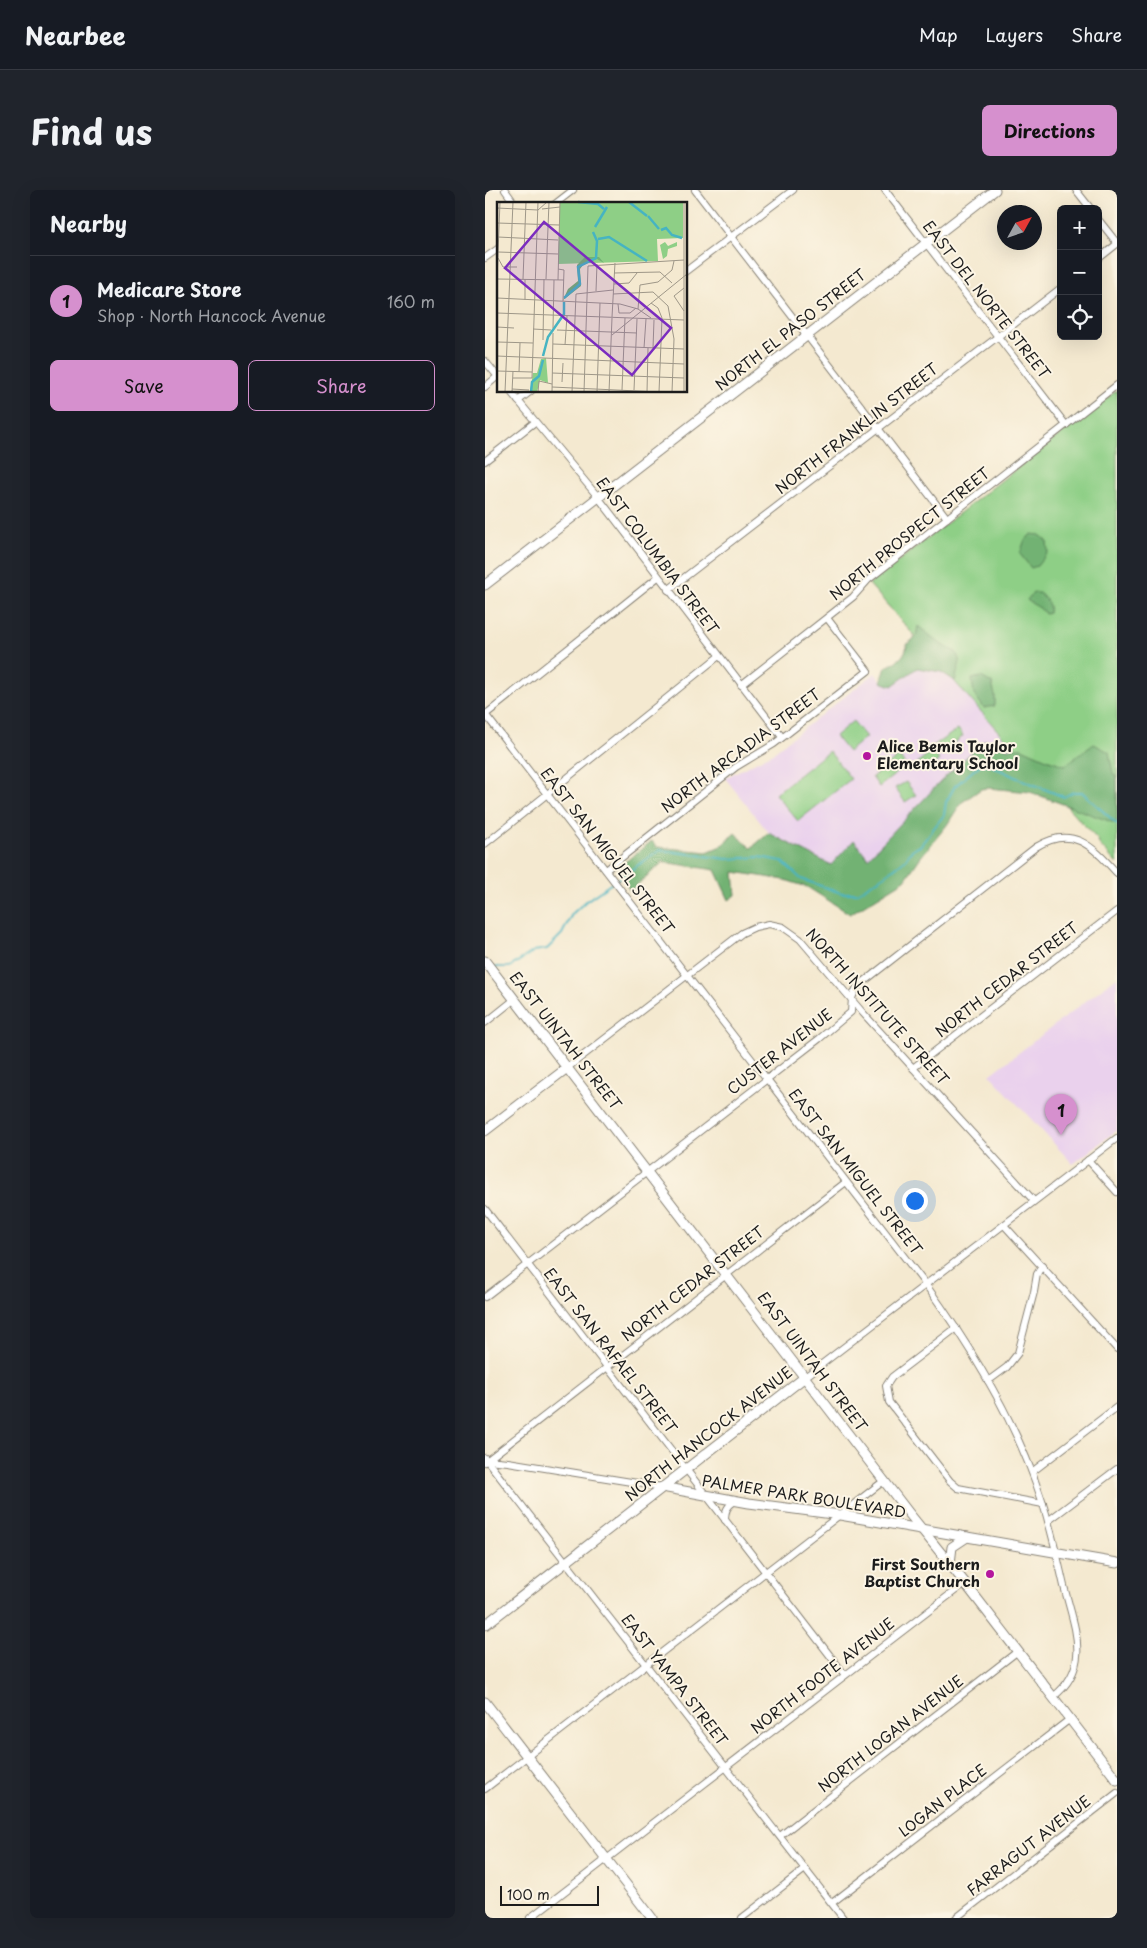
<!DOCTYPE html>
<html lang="en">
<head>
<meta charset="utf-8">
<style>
	body { margin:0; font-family:"Playpen Sans",sans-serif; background:#20242c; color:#f1f3f6 }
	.controls { position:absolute; right:15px; top:15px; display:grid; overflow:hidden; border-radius:8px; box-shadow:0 5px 20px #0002 }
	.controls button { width:45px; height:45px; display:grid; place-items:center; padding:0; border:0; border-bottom:1px solid #363941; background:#171b24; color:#f1f3f6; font:25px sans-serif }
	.compass { position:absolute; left:512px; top:15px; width:45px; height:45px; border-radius:50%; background:#171b24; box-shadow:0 5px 20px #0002; rotate:50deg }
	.scale { position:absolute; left:15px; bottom:12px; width:99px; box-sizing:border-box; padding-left:5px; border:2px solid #1c1c1c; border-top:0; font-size:14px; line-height:18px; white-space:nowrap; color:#1c1c1c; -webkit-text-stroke:4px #fcf5e5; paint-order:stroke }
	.you { position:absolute; left:429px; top:1010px; width:18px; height:18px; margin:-12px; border:4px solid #fff; border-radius:50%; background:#1a73e8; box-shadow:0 0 0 8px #1a73e833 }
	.badge { display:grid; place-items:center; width:32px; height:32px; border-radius:50%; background:#d690ce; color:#111; font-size:16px; font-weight:700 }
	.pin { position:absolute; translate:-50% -41px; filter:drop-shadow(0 1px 2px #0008) }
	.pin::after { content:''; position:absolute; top:26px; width:18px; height:15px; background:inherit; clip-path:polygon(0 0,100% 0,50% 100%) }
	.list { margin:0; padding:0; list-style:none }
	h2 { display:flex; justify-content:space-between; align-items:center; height:65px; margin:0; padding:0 20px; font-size:21px }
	h2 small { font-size:16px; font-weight:400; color:#9ea1a6 }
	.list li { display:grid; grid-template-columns:32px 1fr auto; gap:15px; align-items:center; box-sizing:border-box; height:90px; padding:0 20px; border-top:1px solid #363941 }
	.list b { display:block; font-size:19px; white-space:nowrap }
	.list p { margin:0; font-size:16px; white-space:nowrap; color:#9ea1a6 }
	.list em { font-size:16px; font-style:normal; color:#9ea1a6 }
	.actions { display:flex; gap:10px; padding:15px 20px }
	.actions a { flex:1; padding:11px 0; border:1px solid #d690ce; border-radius:8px; text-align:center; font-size:18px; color:#d690ce }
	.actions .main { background:#d690ce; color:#111 }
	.icon { flex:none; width:28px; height:28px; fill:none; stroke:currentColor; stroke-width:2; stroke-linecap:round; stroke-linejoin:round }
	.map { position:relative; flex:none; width:632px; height:1728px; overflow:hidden; border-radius:8px }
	header { display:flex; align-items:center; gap:30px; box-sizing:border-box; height:70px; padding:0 25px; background:#171b24; border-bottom:1px solid #363941 }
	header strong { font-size:24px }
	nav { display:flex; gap:28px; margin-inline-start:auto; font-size:18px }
	.intro { display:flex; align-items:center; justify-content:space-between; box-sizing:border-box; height:120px; padding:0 30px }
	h1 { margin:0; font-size:35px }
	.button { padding:12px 22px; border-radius:8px; background:#d690ce; color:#111; font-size:18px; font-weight:700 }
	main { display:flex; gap:30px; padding:0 30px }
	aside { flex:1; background:#171b24; border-radius:8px; box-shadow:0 5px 20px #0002 }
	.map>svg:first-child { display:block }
	.built { fill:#ead1ed }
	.green { fill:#8ecf86; stroke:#557651 }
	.forest { fill:#72b273; stroke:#476748 }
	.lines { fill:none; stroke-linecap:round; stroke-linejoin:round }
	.stream { stroke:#46b4c2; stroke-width:2 }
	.street-casing { stroke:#888276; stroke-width:8 }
	.secondary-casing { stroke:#888276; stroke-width:11 }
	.street { stroke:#fff; stroke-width:6 }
	.secondary { stroke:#fff; stroke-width:9 }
	.poi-dot { fill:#b5179e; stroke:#fcf5e5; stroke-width:2 }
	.labels { text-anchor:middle; stroke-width:4; stroke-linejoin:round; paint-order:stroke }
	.street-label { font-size:15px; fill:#1c1c1c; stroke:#fcf5e5 }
	.poi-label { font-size:15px; font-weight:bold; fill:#1c1c1c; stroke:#fcf5e5; text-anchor:start }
	.inset-river { fill:none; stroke:#46b4c2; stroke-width:2.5 }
	.inset-road { fill:none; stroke:#9e9788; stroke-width:1 }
	.view { fill:#7b2cbf; fill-opacity:0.15; stroke:#7b2cbf; stroke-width:2.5 }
	.inset-edge { fill:none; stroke:#1c1c1c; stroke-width:2.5 }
</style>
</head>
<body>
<header>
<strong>Nearbee</strong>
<nav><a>Map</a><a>Layers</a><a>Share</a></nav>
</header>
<div class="intro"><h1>Find us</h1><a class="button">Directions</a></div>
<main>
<aside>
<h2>Nearby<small></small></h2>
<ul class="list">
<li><span class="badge">1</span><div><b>Medicare Store</b><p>Shop · North Hancock Avenue</p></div><em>160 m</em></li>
</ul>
<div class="actions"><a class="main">Save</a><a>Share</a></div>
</aside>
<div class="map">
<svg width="632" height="1728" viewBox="0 0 632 1728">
	<rect width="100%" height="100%" fill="#fcf5e5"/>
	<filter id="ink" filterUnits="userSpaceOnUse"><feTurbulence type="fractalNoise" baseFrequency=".02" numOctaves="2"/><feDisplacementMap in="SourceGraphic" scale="10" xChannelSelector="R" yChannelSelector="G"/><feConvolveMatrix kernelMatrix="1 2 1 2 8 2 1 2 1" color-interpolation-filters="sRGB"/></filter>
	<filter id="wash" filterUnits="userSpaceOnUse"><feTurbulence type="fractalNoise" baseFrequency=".0096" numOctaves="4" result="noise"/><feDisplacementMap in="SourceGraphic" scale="20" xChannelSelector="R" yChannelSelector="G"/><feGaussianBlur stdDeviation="1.12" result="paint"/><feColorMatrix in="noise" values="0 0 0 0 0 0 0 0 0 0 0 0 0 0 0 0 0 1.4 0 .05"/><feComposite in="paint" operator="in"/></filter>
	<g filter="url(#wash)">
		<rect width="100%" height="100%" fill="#f4e9d0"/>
		<g class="built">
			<path d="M440 457 527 557 522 558 500 550 457 590 383 669 346 675 284 643 240 588 286 564 390 483 397 492Z"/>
			<path d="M632 787V940L588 974 505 885Z"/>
		</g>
		<g class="green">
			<path d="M632 200V674L614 654 613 650 527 557 384 394Z"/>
			<path d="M368 531 381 547 363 562 350 546Z"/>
			<path d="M473 539 478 546 456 565 448 556Z"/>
			<path d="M344 561 366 589 313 631 290 604Z"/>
			<path d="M447 561 454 570 441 581 433 572Z"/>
			<path d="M414 566 421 576 394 597 387 587Z"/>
			<path d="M421 592 431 605 420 612 410 598Z"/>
		</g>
		<g class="forest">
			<path d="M546 344 555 345 562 351 563 362 552 376 546 378 535 364 539 352Z"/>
			<path d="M548 403H554C561 409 566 414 564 423L560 424C555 416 549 416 542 410Z"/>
			<path d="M433 436 457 455 471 462 475 472 470 491 456 482 432 478 407 496 396 492 401 477C412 472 421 466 422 454L431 447Z"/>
			<path d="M496 487 507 493 510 506V516L499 518 489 504 487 489Z"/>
			<path d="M500 550 522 558H537L564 570 580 575 609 554 624 562 628 583 632 588V634L545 602 503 598 496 599 476 613 462 635 435 668 420 690 365 724 322 697 300 690 249 682 251 705 244 710 230 680 178 672 145 701 132 678 167 651 172 657 222 662 236 656 250 643 266 658 284 643 346 675 369 650 383 668 457 590Z"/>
		</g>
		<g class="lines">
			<path class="stream" d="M8 777H25L49 761 62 759 77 744 87 724 101 711 175 660 242 669 274 667 297 671 316 689 356 703H372L402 684 420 670 427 660 435 656 459 625 461 612 470 596 496 574 505 575 530 587 579 607 588 602H597L632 634"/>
		</g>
	</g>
	<g filter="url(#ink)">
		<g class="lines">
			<g class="street-casing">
				<g id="street">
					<path d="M20 0 30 14"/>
					<path d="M210 0 462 328"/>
					<path d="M400 0 581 235"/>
					<path d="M591 0 606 19"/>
					<path d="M70 14 88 0"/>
					<path d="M613 29 632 53"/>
					<path d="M0 68 14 58"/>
					<path d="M613 69 632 54"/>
					<path d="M201 81 308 0"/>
					<path d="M0 171 14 188"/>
					<path d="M0 197 13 186"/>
					<path d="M25 201 113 307 297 547"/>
					<path d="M33 211 46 201"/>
					<path d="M0 271 50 232"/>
					<path d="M183 400 576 98"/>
					<path d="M256 495 368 407 383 390 632 195"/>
					<path d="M0 524 441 1095C488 1160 531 1231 556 1308 566 1337 572 1366 579 1396 589 1437 608 1476 568 1507"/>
					<path d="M0 525 173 387"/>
					<path d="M0 654 234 466"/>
					<path d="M121 680 251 577 289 554 383 481 342 428"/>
					<path d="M0 833 30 809"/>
					<path d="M82 878 257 743 270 737 284 734 298 737 315 749 378 823 549 1011"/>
					<path d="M428 878 632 721"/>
					<path d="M603 970 632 1002"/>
					<path d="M0 1019 360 1485"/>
					<path d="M519 1035 632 1159"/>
					<path d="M0 1107 334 849 366 822 367 808 372 797 551 657C588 634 608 657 632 683"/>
					<path d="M471 1138 407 1187 401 1196 404 1212 465 1291 473 1298 558 1314"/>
					<path d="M320 1187 632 948"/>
					<path d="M503 1191 522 1177 533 1163 549 1102 552 1084 557 1076"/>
					<path d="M0 1268 358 1728"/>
					<path d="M2 1270 23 1272 177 1297"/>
					<path d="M0 1272 361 992"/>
					<path d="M547 1282 632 1217"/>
					<path d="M240 1330C240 1321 242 1316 250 1311"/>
					<path d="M563 1331 632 1279"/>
					<path d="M0 1599 400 1290"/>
					<path d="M295 1646 533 1461"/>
					<path d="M347 1713 585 1529"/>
					<path d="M45 1728 480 1393"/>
					<path d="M257 1728 320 1679"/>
					<path d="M471 1728 632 1603"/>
				</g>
			</g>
			<g class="secondary-casing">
				<g id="secondary">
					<path d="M0 395 510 0"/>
					<path d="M0 771 423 1322 480 1393 632 1590"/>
					<path d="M0 941 82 878"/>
					<path d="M177 1297 264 1313 355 1325 632 1373"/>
					<path d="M465 1373 467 1357 482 1347"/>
					<path d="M0 1435 320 1187"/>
					<path d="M0 1512 167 1728"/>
				</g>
			</g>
			<use href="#street" class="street"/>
			<use href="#secondary" class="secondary"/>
		</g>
	</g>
	<g class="poi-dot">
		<circle cx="382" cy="566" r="5"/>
		<circle cx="505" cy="1384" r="5"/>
	</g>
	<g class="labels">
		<g class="street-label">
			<text transform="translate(501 110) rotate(52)" y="5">EAST DEL NORTE STREET</text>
			<text transform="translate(306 140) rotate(-38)" y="5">NORTH EL PASO STREET</text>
			<text transform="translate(372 239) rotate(-38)" y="5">NORTH FRANKLIN STREET</text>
			<text transform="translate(425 344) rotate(-39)" y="5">NORTH PROSPECT STREET</text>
			<text transform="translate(172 366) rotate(53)" y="5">EAST COLUMBIA STREET</text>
			<text transform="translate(256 561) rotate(-37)" y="5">NORTH ARCADIA STREET</text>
			<text transform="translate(122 661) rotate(52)" y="5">EAST SAN MIGUEL STREET</text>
			<text transform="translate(522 790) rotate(-38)" y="5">NORTH CEDAR STREET</text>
			<text transform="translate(392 817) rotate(48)" y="5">NORTH INSTITUTE STREET</text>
			<text transform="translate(80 851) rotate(52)" y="5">EAST UINTAH STREET</text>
			<text transform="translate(295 862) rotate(-38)" y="5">CUSTER AVENUE</text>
			<text transform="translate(370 982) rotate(52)" y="5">EAST SAN MIGUEL STREET</text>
			<text transform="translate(208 1094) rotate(-38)" y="5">NORTH CEDAR STREET</text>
			<text transform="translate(125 1161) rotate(52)" y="5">EAST SAN RAFAEL STREET</text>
			<text transform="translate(327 1172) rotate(53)" y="5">EAST UINTAH STREET</text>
			<text transform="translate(224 1244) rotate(-38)" y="5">NORTH HANCOCK AVENUE</text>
			<text transform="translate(319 1307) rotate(9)" y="5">PALMER PARK BOULEVARD</text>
			<text transform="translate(338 1486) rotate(-38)" y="5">NORTH FOOTE AVENUE</text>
			<text transform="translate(189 1490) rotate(52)" y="5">EAST YAMPA STREET</text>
			<text transform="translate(406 1544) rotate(-38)" y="5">NORTH LOGAN AVENUE</text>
			<text transform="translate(458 1611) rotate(-38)" y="5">LOGAN PLACE</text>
			<text transform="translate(544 1656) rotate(-38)" y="5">FARRAGUT AVENUE</text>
		</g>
		<g class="poi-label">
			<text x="392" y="562">Alice Bemis Taylor<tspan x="392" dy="17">Elementary School</tspan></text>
			<text x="495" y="1380" text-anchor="end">First Southern<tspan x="495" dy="17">Baptist Church</tspan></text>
		</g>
	</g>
	<g transform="translate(12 12)">
		<rect width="190" height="190" fill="#f4e9d0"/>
		<path d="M63 0H186V36L160 37 161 59 61 62ZM168 40 171 44 180 40V44L171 47 170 54 166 57 163 43ZM49 156 51 181 43 178 40 190H33L36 171H40L44 157Z" fill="#8ecf86"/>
		<path d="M102 55 107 61 100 57 86 63 83 67 84 84 66 98 71 87 81 79 80 63 88 55Z" fill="#72b273"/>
		<path class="inset-river" d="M81 0 101 2 107 7M132 0 150 14M151 14 162 27M98 25 110 5M164 28 169 26 175 33 185 36M101 37 112 35 150 59M67 96 83 82 81 65 99 56 100 39 96 30M46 154 51 135 67 112V100M34 190 35 180 42 174 46 158"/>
		<path class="inset-road" d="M0 6 41 8 50 0M45 7 63 5M0 21 62 23M1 35 61 38M1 50 61 52M1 56 6 65H20M61 67 67 68 66 99M117 71 163 70 175 81M0 77 67 78M26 77 29 0M49 77 52 0M0 78 3 0M61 78 63 0M117 82 132 81 140 71M99 89 100 62M116 92 156 90 171 104 177 137 175 190M0 96 123 102 141 107 154 116M28 98V77M154 101 161 106 165 116 162 190M121 102 122 111H133L139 106M141 107 143 83 161 80 175 68 177 59M187 109 177 94 187 86M0 111 187 118M115 115 118 61M0 125 17 126M56 126 57 78M36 127 54 128M60 128 140 131M115 133 190 72M46 138 47 77M0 140 36 141M56 142 187 147M68 143 70 114M147 146 149 117M156 146 157 118M0 154 187 162M0 169 35 170M22 170 23 141M55 171 187 176M16 176H35L41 0M65 180 66 161M55 185 162 190M15 187 32 188M125 188 128 116M137 188 140 117M8 190 16 0M15 190 16 169M46 190H41L42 179 55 182M55 190 56 131M75 190 79 92 116 88M87 190 91 64 187 58M100 190 103 101M112 190 115 116M150 190 151 146M187 190V0"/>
		<path class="view" d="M47 20 174 126 135 173 8 66Z"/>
		<rect width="190" height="190" class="inset-edge"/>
	</g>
</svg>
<div class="controls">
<button>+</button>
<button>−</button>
<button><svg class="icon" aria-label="locate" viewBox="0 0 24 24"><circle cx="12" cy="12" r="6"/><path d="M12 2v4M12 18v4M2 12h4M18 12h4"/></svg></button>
</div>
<svg class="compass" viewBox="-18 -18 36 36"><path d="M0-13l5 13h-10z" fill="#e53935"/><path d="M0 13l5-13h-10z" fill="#9ea1a6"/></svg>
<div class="scale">100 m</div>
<div class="you"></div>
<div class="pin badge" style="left:576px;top:945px">1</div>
</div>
</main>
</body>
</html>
